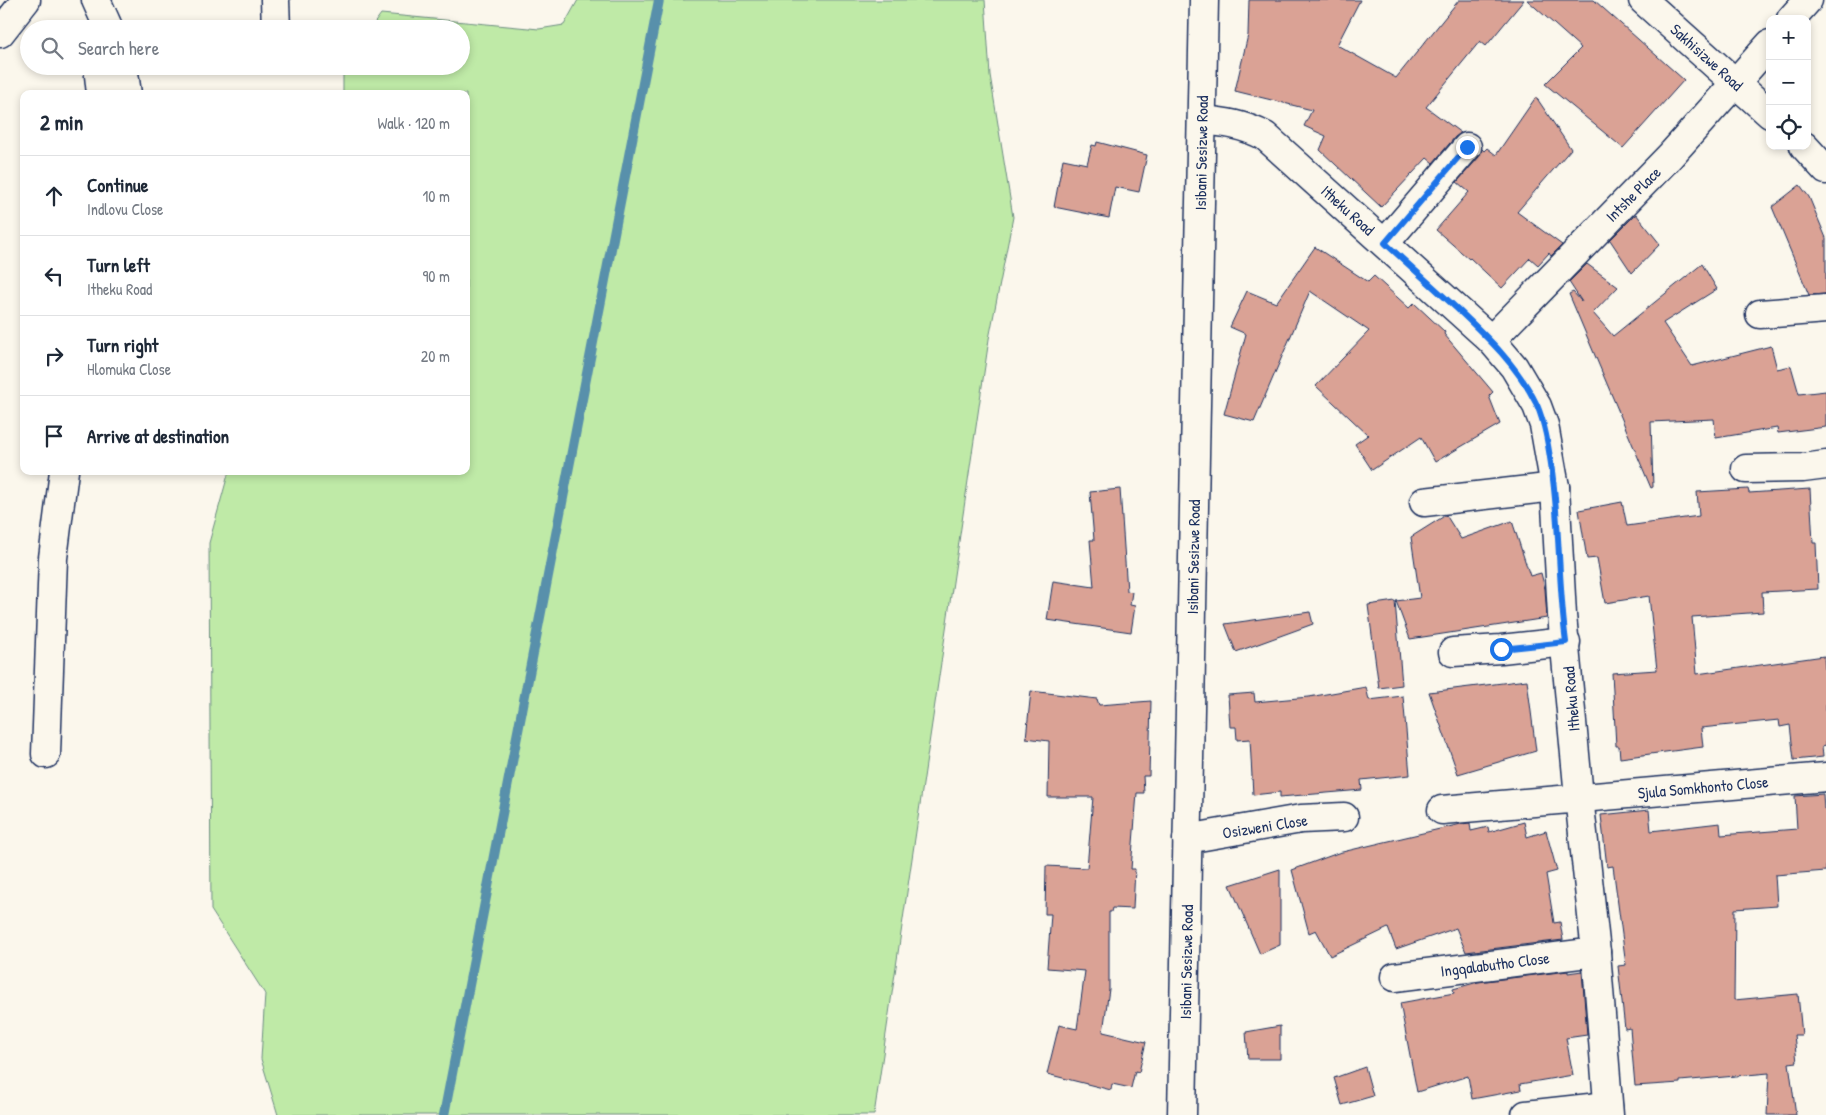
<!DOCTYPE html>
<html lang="en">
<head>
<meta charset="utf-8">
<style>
	body { margin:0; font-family:"Patrick Hand",sans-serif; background:#f2f2f3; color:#1f2937 }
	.controls { position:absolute; right:15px; top:15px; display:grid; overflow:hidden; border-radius:10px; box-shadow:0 2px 8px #0003 }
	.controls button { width:45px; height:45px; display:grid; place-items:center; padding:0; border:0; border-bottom:1px solid #e0e1e3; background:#fff; color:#1f2937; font:25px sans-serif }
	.stop { position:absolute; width:15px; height:15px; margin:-11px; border:4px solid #1a73e8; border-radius:50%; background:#fff }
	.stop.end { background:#1a73e8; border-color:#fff; box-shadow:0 1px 5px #0008 }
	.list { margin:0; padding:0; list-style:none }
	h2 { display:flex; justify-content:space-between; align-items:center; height:65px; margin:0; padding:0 20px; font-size:21px }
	h2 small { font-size:16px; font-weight:400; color:#747a83 }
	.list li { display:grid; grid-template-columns:32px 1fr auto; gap:15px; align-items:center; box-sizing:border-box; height:80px; padding:0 20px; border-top:1px solid #e0e1e3 }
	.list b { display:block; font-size:19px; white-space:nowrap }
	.list p { margin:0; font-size:16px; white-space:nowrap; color:#747a83 }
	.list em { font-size:16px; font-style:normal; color:#747a83 }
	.icon { flex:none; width:28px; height:28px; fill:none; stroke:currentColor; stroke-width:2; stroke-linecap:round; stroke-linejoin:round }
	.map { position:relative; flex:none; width:1826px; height:1115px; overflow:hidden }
	.search { position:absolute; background:#fff; box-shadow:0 2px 8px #0003; left:20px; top:20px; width:450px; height:55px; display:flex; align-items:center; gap:12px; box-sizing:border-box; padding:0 18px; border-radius:28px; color:#747a83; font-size:19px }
	.panel { position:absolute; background:#fff; box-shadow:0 2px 8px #0003; left:20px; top:90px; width:450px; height:385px; border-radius:10px }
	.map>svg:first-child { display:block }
	.green { fill:#bfeaa7; stroke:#6d8c82 }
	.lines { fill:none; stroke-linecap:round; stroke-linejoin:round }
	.stream { stroke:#5990ab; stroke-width:10 }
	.building { fill:#daa295; stroke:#1b2f5e }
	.street-casing { stroke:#1b2f5e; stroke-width:31 }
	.street { stroke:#fbf7ec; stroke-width:28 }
	.route { stroke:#1a73e8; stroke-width:6 }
	.labels { text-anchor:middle; stroke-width:4.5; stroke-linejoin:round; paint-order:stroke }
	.street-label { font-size:16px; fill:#1b2f5e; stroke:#fbf7ec }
</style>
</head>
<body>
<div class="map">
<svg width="1826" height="1115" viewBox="0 0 1826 1115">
	<rect width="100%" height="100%" fill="#fbf7ec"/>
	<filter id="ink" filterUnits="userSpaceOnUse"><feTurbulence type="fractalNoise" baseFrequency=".02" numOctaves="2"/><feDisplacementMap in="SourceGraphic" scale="10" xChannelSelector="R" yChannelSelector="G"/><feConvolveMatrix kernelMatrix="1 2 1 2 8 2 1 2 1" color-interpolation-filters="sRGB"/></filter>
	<g filter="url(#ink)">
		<path class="green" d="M578 0H985L990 75 1013 217 989 339 874 1115H278L261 1059 265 994 211 910 209 543 229 471H466V94H343V66H461V29H370L381 14 539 29 564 25Z"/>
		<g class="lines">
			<path class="stream" d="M444 1115 659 0"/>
		</g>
		<g class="building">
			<path d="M1249 0H1360L1337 45 1396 78 1459 0H1524L1486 46 1480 41 1426 107 1461 133 1455 137 1433 163 1427 158 1381 207 1320 150 1326 136 1304 126 1312 110 1235 91 1248 35Z"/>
			<path d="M1527 0H1594L1684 80 1623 148 1545 84 1581 48Z"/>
			<path d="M1536 97 1571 149 1517 212 1562 245 1551 256 1549 253 1538 265 1530 258 1502 288 1470 258 1469 259 1436 230 1469 192 1457 182 1479 157 1482 149 1484 151 1487 148 1496 155Z"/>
			<path d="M1097 142 1147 155 1139 192 1115 187 1109 218 1054 207 1063 159 1087 164 1092 145 1096 146Z"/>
			<path d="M1800 185 1809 197 1826 238V294L1809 295 1772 207Z"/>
			<path d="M1636 214 1660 244 1632 273 1610 240Z"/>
			<path d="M1315 247 1368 282 1374 276 1409 308 1414 303 1445 332 1444 334 1493 392 1489 396 1500 424 1435 462 1421 437 1372 470 1355 444 1368 435 1316 386 1369 331 1310 291 1254 422 1224 414 1246 334 1230 327 1247 291 1276 303Z"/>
			<path d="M1587 264 1618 287 1593 313 1613 336 1702 264 1717 289 1663 323 1692 366 1771 346 1777 369 1791 366 1799 394 1826 391V427L1778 433 1777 428 1716 438 1714 419 1651 422 1653 487 1651 488 1569 294 1573 292 1582 302 1569 282Z"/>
			<path d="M1120 489 1127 591 1132 592 1130 605 1135 606 1131 632 1047 620 1053 581 1094 587 1090 540H1094L1090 492Z"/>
			<path d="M1748 489 1749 493 1810 489 1813 543H1816L1818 589 1762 592 1763 612 1692 617 1697 674 1824 656 1826 691V745L1822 746 1823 757 1794 760 1790 725 1780 727 1779 720 1701 728 1703 747 1620 758 1619 746H1616L1612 673 1657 670 1649 596 1605 603 1597 558 1587 559 1579 510 1622 502 1627 526 1699 516 1697 492Z"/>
			<path d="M1446 515 1461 539 1512 521 1530 576 1541 573 1545 589 1547 618 1410 639 1396 601 1420 598 1411 537Z"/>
			<path d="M1395 601 1402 685 1379 688 1368 605Z"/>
			<path d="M1310 612 1313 624 1236 652 1225 624Z"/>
			<path d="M1527 680 1536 751 1458 774 1429 692Z"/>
			<path d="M1366 687 1369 700 1403 696 1410 775 1361 780 1362 790 1280 797V792L1253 795 1250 739 1237 740 1236 727H1230L1228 695 1254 693 1255 702 1309 697Z"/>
			<path d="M1031 691 1097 699 1099 705 1151 701 1149 776H1143L1144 793H1137L1131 869H1135L1133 909 1112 908 1111 912H1109V989L1103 1032 1146 1042 1139 1072 1135 1071 1131 1088 1112 1084 1111 1090 1047 1074 1059 1025 1077 1029 1085 971 1047 968 1051 914H1045L1046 866 1087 868 1093 797H1048L1049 741 1026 738Z"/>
			<path d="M1823 794 1824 809H1826V871L1775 875 1777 906 1735 909 1734 1000 1798 994 1802 1035H1794L1797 1062 1789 1063 1796 1115H1767L1769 1073 1680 1081V1083L1635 1086 1630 1028 1625 1029 1618 966 1626 965 1613 866 1607 867 1601 815 1649 810 1651 831 1720 823 1721 835 1797 829 1795 796Z"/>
			<path d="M1524 822 1527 837 1546 831 1557 871 1546 874 1554 923 1560 922 1563 940 1466 952 1456 928 1396 949 1388 928 1330 956 1316 930 1309 933 1292 870 1338 853 1461 824 1470 823 1471 831 1488 827 1489 832Z"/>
			<path d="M1280 869V945L1260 954 1230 885Z"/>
			<path d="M1568 971V973L1582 971 1587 1035 1566 1038 1573 1075 1520 1084 1521 1090 1472 1099 1468 1076 1417 1092 1400 1003 1454 993 1453 989 1478 982Z"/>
			<path d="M1280 1026V1059H1248L1246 1032Z"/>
			<path d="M1365 1067 1373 1096 1342 1105 1334 1078Z"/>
		</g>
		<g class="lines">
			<g class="street-casing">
				<g id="street">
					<path d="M96 0 109 29"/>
					<path d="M275 0 276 29"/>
					<path d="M1643 0 1770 114"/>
					<path d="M1791 19 1808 0"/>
					<path d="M0 33 26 0"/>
					<path d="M98 66 101 94"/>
					<path d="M123 66 127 94"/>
					<path d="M1202 120C1225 122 1244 125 1265 136L1491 340 1514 367 1537 406 1544 425 1555 487 1562 615 1579 797 1596 952 1609 1115"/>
					<path d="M1804 146 1826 170"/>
					<path d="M1385 243 1467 147"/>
					<path d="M1760 314 1826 309"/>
					<path d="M1491 340 1670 156 1770 44"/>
					<path d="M1746 469 1803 468 1826 465"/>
					<path d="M1424 502 1555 487"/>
					<path d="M1453 652 1501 649 1566 642"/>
					<path d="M46 754 53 558 64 471"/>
					<path d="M1442 810 1826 777"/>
					<path d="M1187 839 1301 819 1344 817"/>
					<path d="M1395 977 1596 952"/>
					<path d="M1182 1115 1204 0"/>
					<path d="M1526 1115 1608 1106"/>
				</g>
			</g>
			<use href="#street" class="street"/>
		</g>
	</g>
	<g class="lines" filter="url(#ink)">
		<path class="route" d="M1467 147 1385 243C1407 263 1430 284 1452 304 1485 335 1517 364 1537 405 1545 424 1548 444 1551 464 1560 523 1558 583 1566 642L1501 649"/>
	</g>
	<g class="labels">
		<g class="street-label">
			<text transform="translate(1707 57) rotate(42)" y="6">Sakhisizwe Road</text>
			<text transform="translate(1201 153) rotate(-89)" y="6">Isibani Sesizwe Road</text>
			<text transform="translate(1633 194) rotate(-45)" y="6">Intshe Place</text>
			<text transform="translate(1348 210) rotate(42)" y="6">Itheku Road</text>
			<text transform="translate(1193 557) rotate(-89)" y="6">Isibani Sesizwe Road</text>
			<text transform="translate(1571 699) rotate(-95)" y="6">Itheku Road</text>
			<text transform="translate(1703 787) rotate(-5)" y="6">Sjula Somkhonto Close</text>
			<text transform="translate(1265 826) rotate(-9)" y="6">Osizweni Close</text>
			<text transform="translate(1186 962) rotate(-89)" y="6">Isibani Sesizwe Road</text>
			<text transform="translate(1495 964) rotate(-7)" y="6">Ingqalabutho Close</text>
		</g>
	</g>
</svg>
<div class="controls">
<button>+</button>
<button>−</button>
<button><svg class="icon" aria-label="locate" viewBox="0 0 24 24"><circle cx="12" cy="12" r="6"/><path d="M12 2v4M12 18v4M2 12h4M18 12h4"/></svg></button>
</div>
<div class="stop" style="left:1501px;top:649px"></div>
<div class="stop end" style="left:1467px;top:147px"></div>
<div class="search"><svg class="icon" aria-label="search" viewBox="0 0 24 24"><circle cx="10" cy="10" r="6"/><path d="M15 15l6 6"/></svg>Search here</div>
<section class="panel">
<h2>2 min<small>Walk · 120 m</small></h2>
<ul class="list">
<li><svg class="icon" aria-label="ahead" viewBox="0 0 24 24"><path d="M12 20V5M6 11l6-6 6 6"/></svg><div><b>Continue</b><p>Indlovu Close</p></div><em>10 m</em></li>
<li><svg class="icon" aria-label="left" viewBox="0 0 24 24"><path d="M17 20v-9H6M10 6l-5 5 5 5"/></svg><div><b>Turn left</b><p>Itheku Road</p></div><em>90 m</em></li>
<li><svg class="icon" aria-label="right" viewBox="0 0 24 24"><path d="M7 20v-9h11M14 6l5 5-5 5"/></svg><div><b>Turn right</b><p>Hlomuka Close</p></div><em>20 m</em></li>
<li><svg class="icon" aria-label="arrive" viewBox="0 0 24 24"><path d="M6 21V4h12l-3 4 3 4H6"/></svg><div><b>Arrive at destination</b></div></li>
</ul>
</section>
</div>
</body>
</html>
